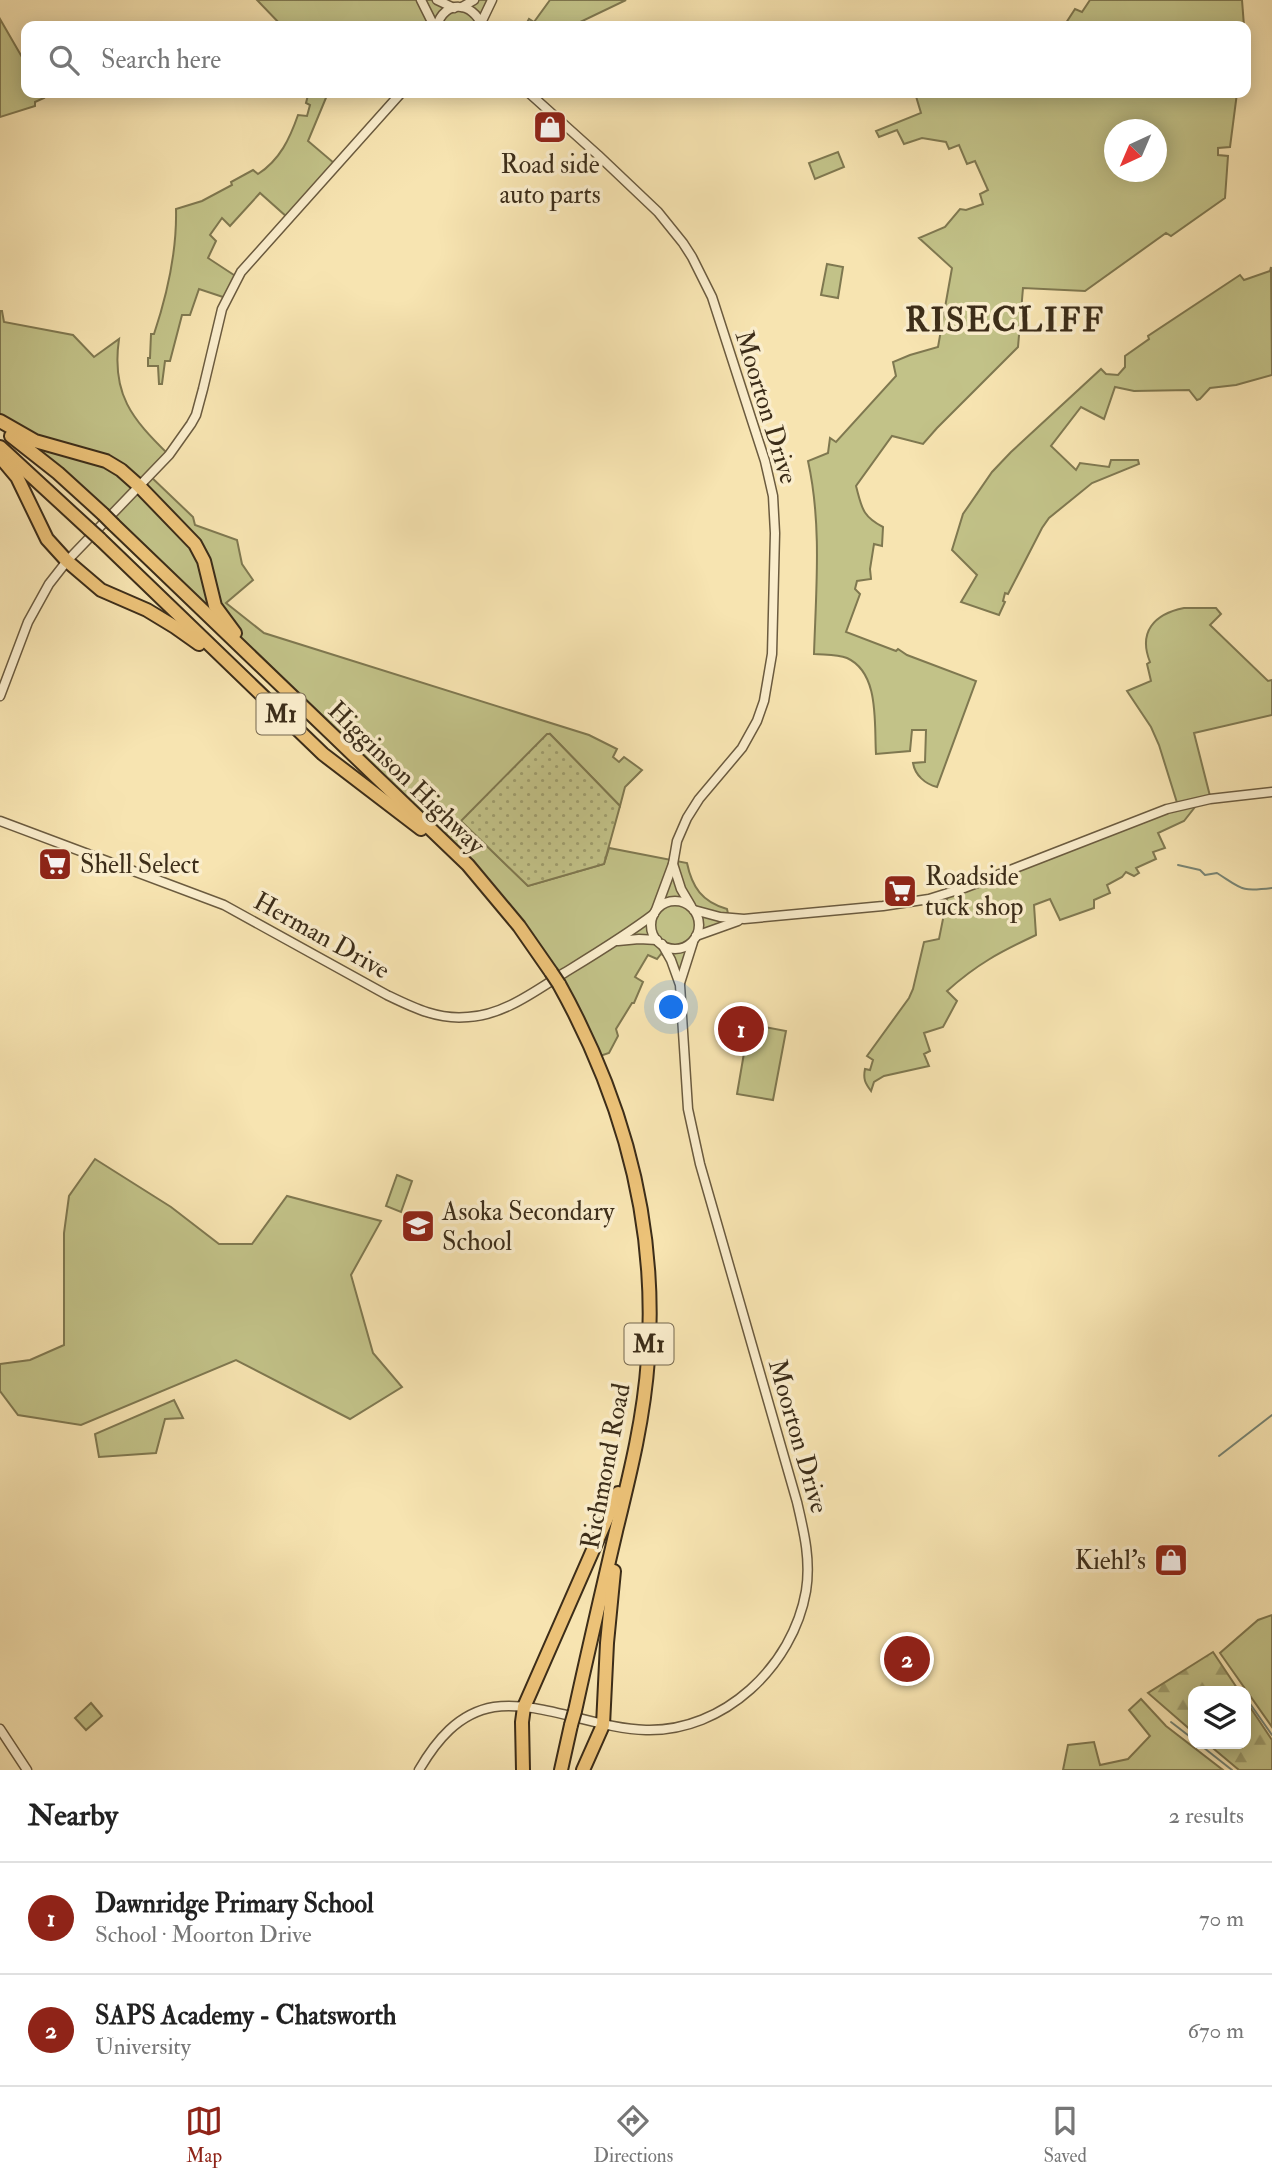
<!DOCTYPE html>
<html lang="en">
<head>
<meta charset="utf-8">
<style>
	body { margin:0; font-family:"IM FELL Double Pica",serif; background:#f6f6f6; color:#222 }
	.controls { position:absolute; right:21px; bottom:21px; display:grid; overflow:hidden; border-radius:14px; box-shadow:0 4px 18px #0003 }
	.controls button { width:63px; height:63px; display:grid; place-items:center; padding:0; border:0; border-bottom:2px solid #e0e0e0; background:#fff; color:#222; font:35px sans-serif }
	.compass { position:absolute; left:1104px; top:119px; width:63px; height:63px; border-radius:50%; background:#fff; box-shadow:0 4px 18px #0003; rotate:224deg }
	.you { position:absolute; left:672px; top:1008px; width:24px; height:24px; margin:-18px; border:5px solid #fff; border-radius:50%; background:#1a73e8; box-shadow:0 0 0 10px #1a73e833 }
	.badge { display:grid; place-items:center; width:46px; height:46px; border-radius:50%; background:#8f2418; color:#fff; font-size:23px; font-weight:700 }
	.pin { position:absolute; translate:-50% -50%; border:4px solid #fff; box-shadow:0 2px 7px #0006 }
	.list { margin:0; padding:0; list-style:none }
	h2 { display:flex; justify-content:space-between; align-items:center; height:91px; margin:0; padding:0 28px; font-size:30px }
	h2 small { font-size:23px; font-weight:400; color:#767676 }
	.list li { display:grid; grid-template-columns:46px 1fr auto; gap:21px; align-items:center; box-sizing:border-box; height:112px; padding:0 28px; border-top:2px solid #e0e0e0 }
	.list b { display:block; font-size:26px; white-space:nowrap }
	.list p { margin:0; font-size:23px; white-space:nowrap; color:#767676 }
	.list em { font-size:23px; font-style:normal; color:#767676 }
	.icon { flex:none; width:38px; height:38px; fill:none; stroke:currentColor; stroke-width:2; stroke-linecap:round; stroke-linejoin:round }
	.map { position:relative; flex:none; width:1272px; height:1770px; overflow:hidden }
	.search { position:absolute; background:#fff; box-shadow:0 4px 18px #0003; left:21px; right:21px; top:21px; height:77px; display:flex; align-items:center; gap:18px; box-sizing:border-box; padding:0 24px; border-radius:14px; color:#767676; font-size:26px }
	.sheet { height:315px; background:#fff }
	nav { display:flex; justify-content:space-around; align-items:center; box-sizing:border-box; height:98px; border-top:2px solid #e0e0e0; background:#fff; font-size:19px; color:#767676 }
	nav a { display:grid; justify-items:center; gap:4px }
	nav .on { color:#8f2418 }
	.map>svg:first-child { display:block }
	.grass { fill:#c2c288; stroke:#7f7850; stroke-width:2; fill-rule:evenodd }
	.forest { fill:url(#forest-firs); stroke:#7f7850; stroke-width:2 }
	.park { fill:url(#park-dots); stroke:#7f7850; stroke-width:2 }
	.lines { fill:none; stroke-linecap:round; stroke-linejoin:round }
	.stream { stroke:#778474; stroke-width:2 }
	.minor-casing { stroke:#6b5b3f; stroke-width:11 }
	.highway-casing { stroke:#3c2d19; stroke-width:16 }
	.minor { stroke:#faedcc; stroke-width:8 }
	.highway { stroke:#ecc278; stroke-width:12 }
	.highway-bridge-casing { stroke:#3c2d19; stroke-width:16; stroke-linecap:butt }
	.highway-bridge { stroke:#ecc278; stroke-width:12 }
	.labels { text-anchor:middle; stroke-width:7; stroke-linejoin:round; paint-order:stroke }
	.shield { fill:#faedcc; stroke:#75674f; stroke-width:2 }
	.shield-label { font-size:24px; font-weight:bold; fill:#3c2d19 }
	.poi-label { font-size:26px; fill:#3c2d19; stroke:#faedcc; text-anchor:start }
	.street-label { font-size:26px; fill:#3c2d19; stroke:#faedcc }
	.district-label { font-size:33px; font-weight:bold; letter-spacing:2px; fill:#3c2d19; stroke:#faedcc }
</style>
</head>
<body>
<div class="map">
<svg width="1272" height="1770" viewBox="0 0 1272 1770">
	<defs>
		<pattern id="forest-firs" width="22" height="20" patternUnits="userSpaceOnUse" patternTransform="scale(1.75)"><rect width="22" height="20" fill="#c2c288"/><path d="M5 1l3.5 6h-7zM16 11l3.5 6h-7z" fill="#9f9e6e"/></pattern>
		<pattern id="park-dots" width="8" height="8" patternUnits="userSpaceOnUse" patternTransform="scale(1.75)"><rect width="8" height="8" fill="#c2c288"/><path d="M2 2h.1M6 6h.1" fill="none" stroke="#9f9e6e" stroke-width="1.8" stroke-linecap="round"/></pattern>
	</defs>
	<rect width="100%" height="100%" fill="#f7e4b1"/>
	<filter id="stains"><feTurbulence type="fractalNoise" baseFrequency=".00286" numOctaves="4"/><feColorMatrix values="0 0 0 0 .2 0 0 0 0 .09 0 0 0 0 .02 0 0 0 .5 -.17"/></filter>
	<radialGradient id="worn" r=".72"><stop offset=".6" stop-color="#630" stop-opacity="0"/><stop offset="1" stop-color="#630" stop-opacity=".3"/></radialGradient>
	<g class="grass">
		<path d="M257 0H438L454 6 472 0H491L483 26H282Z"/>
		<path d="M550 0H626L572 26H525L529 19 534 22Z"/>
		<path d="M1090 0H1242L1244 26H1064L1075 9 1082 12Z"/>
		<path d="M0 19 26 64V93H42L44 98 35 102V106L0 117Z"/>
		<path d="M303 93H328L308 141 334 163 287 217 260 193 230 226 222 218 210 235 216 241 208 258 237 277 226 298 199 289 190 315H182L170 361H165L162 384H159L158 366H148V358H150L151 334H154C167 295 177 250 176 209L202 201 232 185 231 182 253 170 258 174C280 160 290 138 298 115L307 116 310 105 306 103 308 95Z"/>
		<path d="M915 93H1237L1230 147 1218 148V155L1228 156 1225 198 1171 236 1166 233 1085 291 1023 288 1018 347 937 428 923 444 892 436 856 486C862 508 862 516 883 527L882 546 874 544 870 569 871 579 857 581 855 589 860 594 846 632 896 651 898 649 907 655 976 681 937 787C925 784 915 775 913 763L925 762 926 730H912L910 751 876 754C874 724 880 673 847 658 837 654 825 655 814 654 816 590 822 524 808 461L828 453 830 438 836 442 896 376 893 362 910 355 938 347 952 268 919 238 945 227 960 209 966 210 983 204 980 194 988 190 975 161 967 164 959 145 949 149 946 142 922 138 904 144 897 130 879 137 876 131 921 113ZM1114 130H1156V172H1114Z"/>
		<path d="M838 152 844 167 815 179 809 163Z"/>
		<path d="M827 264 843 267 838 298 821 295Z"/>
		<path d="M1271 267 1272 375 1236 385 1210 388 1200 399 1197 400 1189 390 1134 391 1115 387 1104 419 1081 407 1051 446 1076 470 1080 463 1109 467 1111 460H1138L1139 464 1092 483 1049 518 1042 528 1008 594 1005 593 1003 601 1005 602 999 615 961 602 977 575 952 550 963 514 992 472 1011 452 1101 369 1106 374 1118 375 1125 367V356L1149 339 1148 336 1240 275 1244 280 1270 271Z"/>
		<path d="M0 311H2L4 322 73 335 94 357 119 339C111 394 132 419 169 455L149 475 193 517 195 525 237 540 242 564 253 580 226 603 264 633 589 735 617 749 613 757 619 762 624 757 642 770 625 787 620 806 550 734 485 844 528 886 604 864 609 848 687 863C692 887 702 902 727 909L730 923 697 937 680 986 671 960 661 954 657 959 648 955 635 977 643 982 634 1003H632L616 1029 618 1036 609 1053 597 1057 592 1045 499 900 192 600 0 426Z"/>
		<path d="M1184 608H1216L1221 614 1210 625 1268 681 1272 680V715L1194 733 1211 800 1199 802 1184 821 1158 833 1165 848 1153 852 1156 859 1136 868 1139 873 1134 876 1126 872 1122 877 1107 885 1110 893 1094 900V908L1060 920 1050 899 1034 905 1036 935C1000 952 977 964 947 991L957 1001 943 1027 924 1033 930 1051 924 1054 929 1066 884 1076 874 1082 871 1091C865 1083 863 1079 865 1069L870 1070 873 1060 867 1056 909 998 913 989 924 942 939 939 948 894 1178 806 1159 745 1151 727 1127 691 1151 681 1147 664 1150 662C1138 632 1154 614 1184 608Z"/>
		<path d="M749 1024 786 1031 773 1100 737 1094Z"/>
		<path d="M95 1159 171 1207 219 1244H252L287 1196 381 1221 351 1275 373 1353 402 1387 350 1419 236 1360 81 1425 18 1415 0 1391V1364L30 1360 64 1345V1233L69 1196Z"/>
		<path d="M397 1175 412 1181 401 1212 386 1206Z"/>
		<path d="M174 1400 183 1418 165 1419 156 1453 99 1457 95 1434Z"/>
		<path d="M1272 1615V1727L1220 1653 1258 1620Z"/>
		<path d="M1141 1699 1166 1726 1223 1770H1063L1068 1745 1094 1742 1100 1765 1128 1759 1150 1736 1129 1710Z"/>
		<path d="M91 1703 102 1716 86 1730 75 1718Z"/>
	</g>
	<g class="forest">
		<path d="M1213 1652 1239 1691H1193V1732L1148 1693Z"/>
		<path d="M1246 1701 1272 1740V1770H1239L1208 1744H1246Z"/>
	</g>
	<path class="park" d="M547 734H550L620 806 604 864 528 886 461 821Z"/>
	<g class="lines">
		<g class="stream">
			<path d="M1178 865 1200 870 1205 875 1217 873C1242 889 1240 892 1272 888"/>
			<path d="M1219 1456 1272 1415"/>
			<path d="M1239 1689 1241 1691"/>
			<path d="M1246 1698 1272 1735"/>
			<path d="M1171 1722 1193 1739"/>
			<path d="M1199 1744 1232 1770"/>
		</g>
		<g class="minor-casing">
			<g id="minor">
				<path d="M421 0 434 26"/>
				<path d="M437 0 454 8"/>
				<path d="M462 7 474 0"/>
				<path d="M481 23 492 0"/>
				<path d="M437 26C444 0 473 1 482 26"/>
				<path d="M529 93 598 155 658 212 683 243 692 257 712 297 765 461 773 496 775 533 772 654 764 701 757 721 742 748 699 799 687 818 677 841 673 864 656 910"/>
				<path d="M0 696 28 622 49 584 67 561 169 455 191 424 196 415 203 389 222 309 241 272 401 93"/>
				<path d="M0 821 224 905 387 995C414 1008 438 1020 468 1017 504 1015 535 991 564 973 595 954 625 936 654 914"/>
				<path d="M673 864 681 889 691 906"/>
				<circle cx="675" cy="925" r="24"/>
				<path d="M694 910 720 917 744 919 883 906 929 899 964 888 1167 809 1210 799 1272 792"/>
				<path d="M696 936 738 921"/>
				<path d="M618 941 639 939 657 940"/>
				<path d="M680 983 693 942"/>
				<path d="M0 1729 27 1770"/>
				<path d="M419 1770C436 1741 458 1713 494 1707 539 1700 597 1729 646 1730 724 1732 793 1666 806 1591 811 1560 804 1532 797 1502L700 1164 688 1109 680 985 671 960 662 944"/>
			</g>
		</g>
		<g class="highway-casing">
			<g id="highway">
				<path d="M0 421 35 441 106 461 121 470 139 486 195 544 204 561 215 606 235 633"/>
				<path d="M11 436 58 473 103 514"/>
				<path d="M0 447 89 529"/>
				<path d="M0 457 17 477 47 539 67 561 101 590 147 610 175 627 199 644"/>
				<path d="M114 525 468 865 519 926 551 972"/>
				<path d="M100 539 323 754 421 829"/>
				<path d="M559 984C624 1101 658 1225 648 1359 644 1418 630 1474 616 1531 602 1591 588 1651 575 1711"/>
				<path d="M523 1770 522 1722 524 1707 618 1493"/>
				<path d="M561 1770 571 1725"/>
				<path d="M583 1770 603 1725 607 1643 614 1571"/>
			</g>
		</g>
		<use href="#minor" class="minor"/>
		<use href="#highway" class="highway"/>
		<g class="highway-bridge-casing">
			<g id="highway-bridge">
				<path d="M103 514 114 525"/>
				<path d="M89 529 100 539"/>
				<path d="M551 972 559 984"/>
				<path d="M571 1725 575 1711"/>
			</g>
		</g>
		<use href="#highway-bridge" class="highway-bridge"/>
	</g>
	<defs>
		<g id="shop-square" transform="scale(1.75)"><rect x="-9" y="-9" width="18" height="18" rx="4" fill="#8f2418" stroke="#faedcc"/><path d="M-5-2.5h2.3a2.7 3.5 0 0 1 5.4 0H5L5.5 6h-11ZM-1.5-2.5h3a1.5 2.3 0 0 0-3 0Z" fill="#fff"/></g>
		<g id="supermarket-square" transform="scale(1.75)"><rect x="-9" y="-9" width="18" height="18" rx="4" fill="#8f2418" stroke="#faedcc"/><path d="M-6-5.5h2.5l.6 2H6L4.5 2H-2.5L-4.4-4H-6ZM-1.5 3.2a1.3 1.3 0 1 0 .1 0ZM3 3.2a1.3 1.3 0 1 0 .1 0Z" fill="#fff"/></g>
		<g id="school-square" transform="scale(1.75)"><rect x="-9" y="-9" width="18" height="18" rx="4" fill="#8f2418" stroke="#faedcc"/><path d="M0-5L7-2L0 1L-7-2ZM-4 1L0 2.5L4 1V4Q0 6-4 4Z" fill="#fff"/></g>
	</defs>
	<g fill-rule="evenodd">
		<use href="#shop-square" x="550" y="127"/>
		<use href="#supermarket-square" x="55" y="864"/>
		<use href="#supermarket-square" x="900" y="891"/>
		<use href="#school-square" x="418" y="1226"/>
		<use href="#shop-square" x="1171" y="1560"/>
	</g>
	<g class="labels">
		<g class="shield">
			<rect x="256.5" y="693.5" width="49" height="41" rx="5"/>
			<rect x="624.5" y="1323.5" width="49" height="41" rx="5"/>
		</g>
		<g class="shield-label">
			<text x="281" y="722">M1</text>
			<text x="649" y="1352">M1</text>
		</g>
		<g class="poi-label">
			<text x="550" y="173" text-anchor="middle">Road side<tspan x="550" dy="30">auto parts</tspan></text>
			<text x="80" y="873">Shell Select</text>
			<text x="925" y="885">Roadside<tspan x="925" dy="30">tuck shop</tspan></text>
			<text x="442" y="1220">Asoka Secondary<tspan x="442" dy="30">School</tspan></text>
			<text x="1146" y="1569" text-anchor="end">Kiehl's</text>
		</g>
		<g class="street-label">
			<text transform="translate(767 407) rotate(73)" y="9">Moorton Drive</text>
			<text transform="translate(407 777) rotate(44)" y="9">Higginson Highway</text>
			<text transform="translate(322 935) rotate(29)" y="9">Herman Drive</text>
			<text transform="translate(799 1436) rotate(74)" y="9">Moorton Drive</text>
			<text transform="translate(605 1466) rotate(-79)" y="9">Richmond Road</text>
		</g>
		<g class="district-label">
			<text x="1005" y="331">RISECLIFF</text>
		</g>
	</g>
	<rect width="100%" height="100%" filter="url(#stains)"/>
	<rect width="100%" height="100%" fill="url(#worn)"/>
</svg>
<div class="controls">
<button><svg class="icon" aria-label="layers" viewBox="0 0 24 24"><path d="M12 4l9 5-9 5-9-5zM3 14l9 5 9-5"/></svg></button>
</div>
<svg class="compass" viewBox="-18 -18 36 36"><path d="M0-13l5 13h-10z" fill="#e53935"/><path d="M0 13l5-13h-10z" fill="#767676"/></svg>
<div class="you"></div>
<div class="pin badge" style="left:741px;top:1029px">1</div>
<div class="pin badge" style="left:907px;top:1659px">2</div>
<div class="search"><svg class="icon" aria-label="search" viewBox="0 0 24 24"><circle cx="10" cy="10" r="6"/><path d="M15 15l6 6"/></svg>Search here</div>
</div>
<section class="sheet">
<h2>Nearby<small>2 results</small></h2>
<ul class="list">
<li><span class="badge">1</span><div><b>Dawnridge Primary School</b><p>School · Moorton Drive</p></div><em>70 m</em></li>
<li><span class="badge">2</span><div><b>SAPS Academy - Chatsworth</b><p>University</p></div><em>670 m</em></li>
</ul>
</section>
<nav>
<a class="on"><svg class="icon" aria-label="map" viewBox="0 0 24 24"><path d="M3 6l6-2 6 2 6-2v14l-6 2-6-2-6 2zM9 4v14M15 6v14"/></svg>Map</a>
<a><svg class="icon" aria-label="directions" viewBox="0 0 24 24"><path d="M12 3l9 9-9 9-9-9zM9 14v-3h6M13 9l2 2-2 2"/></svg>Directions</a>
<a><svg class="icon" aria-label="saved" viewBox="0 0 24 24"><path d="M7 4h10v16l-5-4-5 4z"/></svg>Saved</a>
</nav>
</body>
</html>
